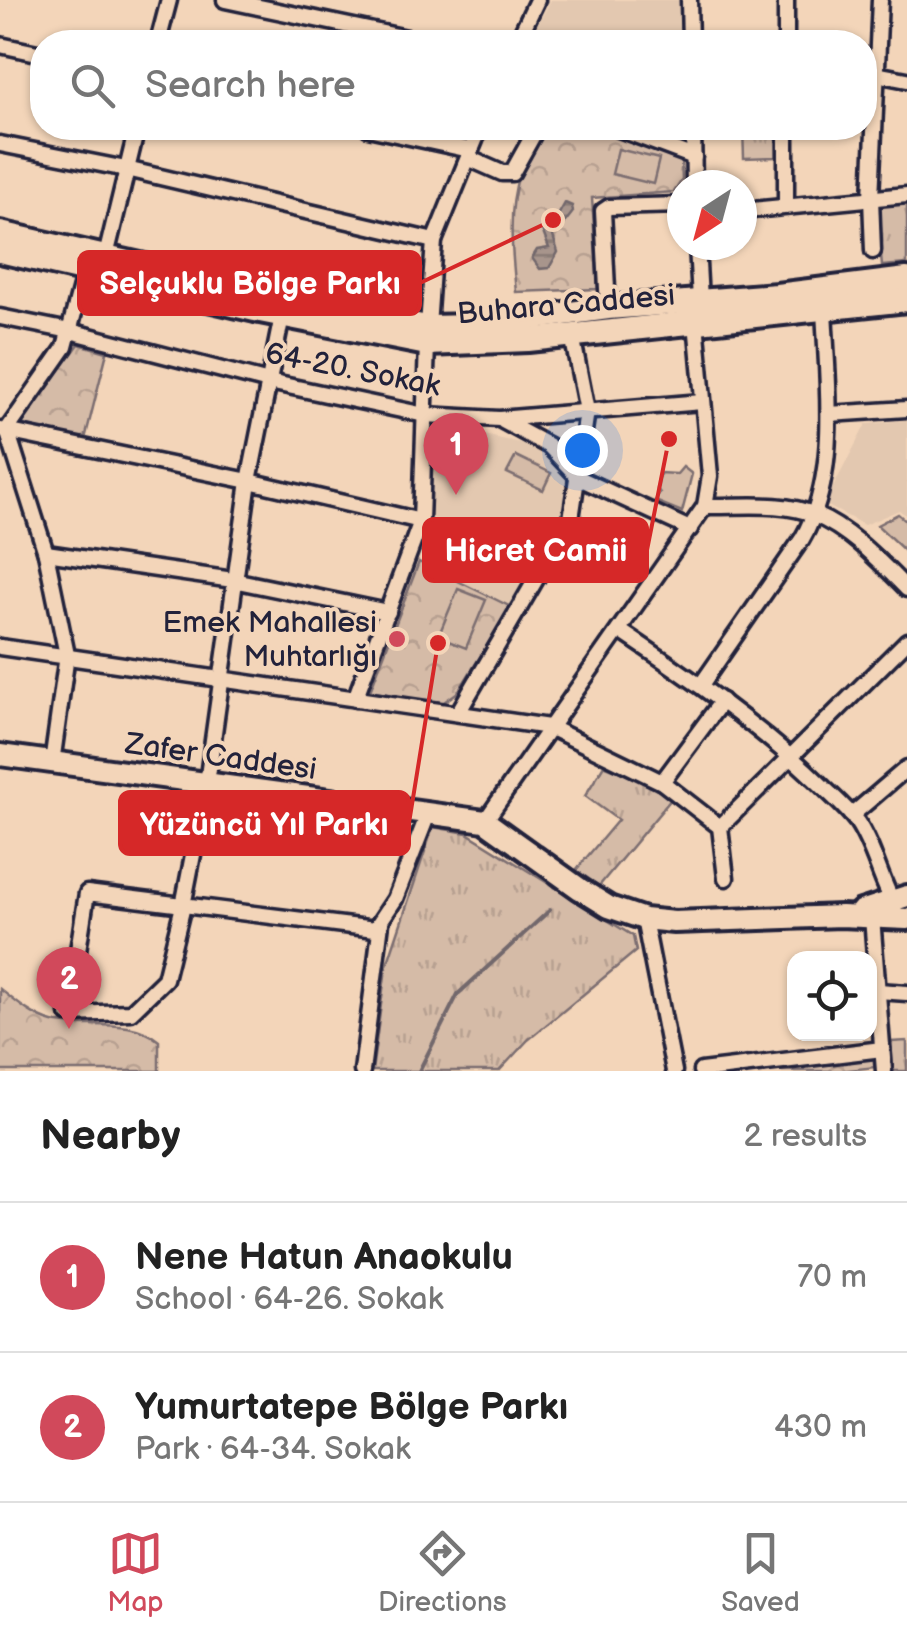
<!DOCTYPE html>
<html lang="en">
<head>
<meta charset="utf-8">
<style>
	body { margin:0; font-family:"Balsamiq Sans",sans-serif; background:#f2f2f2; color:#222 }
	.controls { position:absolute; right:30px; bottom:30px; display:grid; overflow:hidden; border-radius:20px; box-shadow:0 2px 8px #0004 }
	.controls button { width:90px; height:90px; display:grid; place-items:center; padding:0; border:0; border-bottom:2px solid #e0e0e0; background:#fff; color:#222; font:50px sans-serif }
	.compass { position:absolute; left:667px; top:170px; width:90px; height:90px; border-radius:50%; background:#fff; box-shadow:0 2px 8px #0004; rotate:216deg }
	.you { position:absolute; left:582px; top:450px; width:35px; height:35px; margin:-25px; border:8px solid #fff; border-radius:50%; background:#1a73e8; box-shadow:0 0 0 15px #1a73e833 }
	.badge { display:grid; place-items:center; width:65px; height:65px; border-radius:50%; background:#d1495b; color:#fff; font-size:32px; font-weight:700 }
	.pin { position:absolute; translate:-50% -82px; filter:drop-shadow(0 2px 5px #0008) }
	.pin::after { content:''; position:absolute; top:52px; width:35px; height:30px; background:inherit; clip-path:polygon(0 0,100% 0,50% 100%) }
	.list { margin:0; padding:0; list-style:none }
	h2 { display:flex; justify-content:space-between; align-items:center; height:130px; margin:0; padding:0 40px; font-size:42px }
	h2 small { font-size:32px; font-weight:400; color:#767676 }
	.list li { display:grid; grid-template-columns:65px 1fr auto; gap:30px; align-items:center; box-sizing:border-box; height:150px; padding:0 40px; border-top:2px solid #e0e0e0 }
	.list b { display:block; font-size:38px; white-space:nowrap }
	.list p { margin:0; font-size:32px; white-space:nowrap; color:#767676 }
	.list em { font-size:32px; font-style:normal; color:#767676 }
	.icon { flex:none; width:55px; height:55px; fill:none; stroke:currentColor; stroke-width:2; stroke-linecap:round; stroke-linejoin:round }
	.map { position:relative; flex:none; width:907px; height:1071px; overflow:hidden }
	.search { position:absolute; background:#fff; box-shadow:0 2px 8px #0004; left:30px; right:30px; top:30px; height:110px; display:flex; align-items:center; gap:25px; box-sizing:border-box; padding:0 35px; border-radius:40px; color:#767676; font-size:38px }
	.sheet { height:430px; background:#fff }
	nav { display:flex; justify-content:space-around; align-items:center; box-sizing:border-box; height:140px; border-top:2px solid #e0e0e0; background:#fff; font-size:28px; color:#767676 }
	nav a { display:grid; justify-items:center; gap:5px }
	nav .on { color:#d1495b }
	.map>svg:first-child { display:block }
	.built { fill:#e3c8b0 }
	.grass { fill:url(#grass-tufts); stroke:#7c6e71; stroke-width:2.5 }
	.forest { fill:url(#forest-crowns); stroke:#7c6e71; stroke-width:2.5 }
	.pitch { fill:#d5bba7; stroke:#7c6e71; stroke-width:2.5 }
	.water { fill:url(#water-rules); stroke:#72676c; stroke-width:2.5 }
	.lines { fill:none; stroke-linecap:round; stroke-linejoin:round }
	.stream { stroke:#72676c; stroke-width:4 }
	.street-casing { stroke:#22223b; stroke-width:21 }
	.secondary-casing { stroke:#22223b; stroke-width:28 }
	.primary-casing { stroke:#22223b; stroke-width:30 }
	.street { stroke:#f3d5b9; stroke-width:14 }
	.secondary { stroke:#f3d5b9; stroke-width:20 }
	.primary { stroke:#f3d5b9; stroke-width:22 }
	.poi-dot { fill:#d1495b; stroke:#f3d5b9; stroke-width:4 }
	.labels { text-anchor:middle; stroke-width:8; stroke-linejoin:round; paint-order:stroke }
	.street-label { font-size:30px; fill:#22223b; stroke:#f3d5b9 }
	.poi-label { font-size:30px; fill:#22223b; stroke:#f3d5b9; text-anchor:end }
	.leader { fill:none; stroke:#d62828; stroke-width:4 }
	.callout-dot { fill:#d62828; stroke:#f3d5b9; stroke-width:4 }
	.callout { fill:#d62828; stroke:#d62828; stroke-width:4 }
	.callout-label { font-size:32px; text-anchor:middle; font-weight:bold; fill:#fff }
</style>
</head>
<body>
<div class="map">
<svg width="907" height="1071" viewBox="0 0 907 1071">
	<defs>
		<pattern id="grass-tufts" width="24" height="20" patternUnits="userSpaceOnUse" patternTransform="scale(2.5)"><rect width="24" height="20" fill="#d5bba7"/><path d="M3 7l-1-3M5 7V3M7 7l1-3M15 17l-1-3M17 17v-4M19 17l1-3" fill="none" stroke="#b7a091"/></pattern>
		<pattern id="forest-crowns" width="20" height="18" patternUnits="userSpaceOnUse" patternTransform="scale(2.5)"><rect width="20" height="18" fill="#d5bba7"/><path d="M2 6a3 3 0 1 1 6 0M12 15a3 3 0 1 1 6 0" fill="none" stroke="#b7a091"/></pattern>
		<pattern id="water-rules" width="6" height="5" patternUnits="userSpaceOnUse" patternTransform="scale(2.5)"><rect width="6" height="5" fill="#a8958c"/><path d="M0 2.5h6" fill="none" stroke="#887974"/></pattern>
	</defs>
	<rect width="100%" height="100%" fill="#f3d5b9"/>
	<filter id="ink" filterUnits="userSpaceOnUse"><feTurbulence type="fractalNoise" baseFrequency=".01" numOctaves="2"/><feDisplacementMap in="SourceGraphic" scale="20" xChannelSelector="R" yChannelSelector="G"/><feConvolveMatrix kernelMatrix="1 2 1 2 8 2 1 2 1" color-interpolation-filters="sRGB"/></filter>
	<g filter="url(#ink)">
		<g class="built">
			<path d="M551 0H681L683 42H528Z"/>
			<path d="M633 128H685L686 149Z"/>
			<path d="M907 420V516L899 510 864 525 828 506 827 499 866 424Z"/>
			<path d="M450 433H475L534 446 547 451 563 470 570 497 566 512 511 607 438 572 445 559 422 549 435 447 440 438Z"/>
		</g>
		<g class="grass">
			<path d="M743 128H776L777 157 744 158Z"/>
			<path d="M907 203V264L882 266 876 205Z"/>
			<path d="M683 467 692 474 682 512 655 501 660 493 657 489 660 473 677 474Z"/>
			<path d="M898 514 907 522V553L877 525Z"/>
			<path d="M604 765 647 783 672 798 599 886 576 870 618 820 585 796Z"/>
			<path d="M433 827 467 833 633 936 636 951 528 1040 499 1071H372L386 968Z"/>
			<path d="M907 1041V1071H893L891 1042Z"/>
		</g>
		<g class="forest">
			<path d="M541 128H603L681 159 682 180 674 192 592 198 598 289 516 292C512 253 507 210 520 171 525 156 534 142 541 128Z"/>
			<path d="M79 344 107 352 84 443 21 424Z"/>
			<path d="M419 562 511 607 458 692 441 704 370 691Z"/>
			<path d="M0 989C15 1001 33 1017 53 1022 88 1030 130 1016 159 1041V1071H0Z"/>
			<path d="M875 1055 876 1067 840 1071H781L780 1066Z"/>
		</g>
		<g class="pitch">
			<path d="M618 149 659 159 653 184 612 174Z"/>
			<path d="M516 456 551 473 543 490 507 473Z"/>
			<path d="M458 589 486 600 466 648 438 637Z"/>
		</g>
		<path class="water" d="M565 203 572 206 573 212 559 230 552 233 558 252 549 268 540 269 532 258 537 250 549 248 542 230 556 219Z"/>
		<g class="lines">
			<path class="stream" d="M419 1071 458 994 550 910"/>
			<g class="street-casing">
				<g id="street">
					<path d="M225 0 426 42"/>
					<path d="M689 0 690 42"/>
					<path d="M786 0V42"/>
					<path d="M158 42 169 0"/>
					<path d="M517 42 537 0"/>
					<path d="M0 45 42 54"/>
					<path d="M876 74 907 80"/>
					<path d="M368 128 470 150"/>
					<path d="M616 128 694 157"/>
					<path d="M693 128 694 185"/>
					<path d="M786 128V206"/>
					<path d="M0 144 126 169 434 241"/>
					<path d="M468 158 502 173H512L537 128"/>
					<path d="M742 211 907 195"/>
					<path d="M697 245 700 300"/>
					<path d="M873 251 871 198 880 0"/>
					<path d="M106 256 137 128"/>
					<path d="M608 308 603 211 609 207 682 205"/>
					<path d="M282 316 249 481 207 783 183 906 165 979 131 1012 68 1014 87 893 375 929 395 899 428 814"/>
					<path d="M0 317 70 331 269 382 425 415 499 419 702 402"/>
					<path d="M428 327 434 241 480 128"/>
					<path d="M829 414 907 409"/>
					<path d="M503 421 549 446 579 478 690 529"/>
					<path d="M1 430 249 481 421 521"/>
					<path d="M705 506C739 507 783 501 815 515 851 530 880 562 907 589"/>
					<path d="M46 553 233 580 388 612"/>
					<path d="M619 630C689 677 759 725 820 784 832 796 847 808 857 822 874 847 880 880 895 906"/>
					<path d="M0 647 549 727 662 782 720 827 726 878"/>
					<path d="M701 685 802 539C840 475 827 381 824 309"/>
					<path d="M355 699 421 521 427 344"/>
					<path d="M458 713 571 519 587 411 572 335"/>
					<path d="M52 763 67 655 46 553 7 430 65 347 85 271"/>
					<path d="M662 782 722 701"/>
					<path d="M852 815 907 768"/>
					<path d="M485 821 705 506 710 476 696 322"/>
					<path d="M720 827 907 641"/>
					<path d="M872 917 884 1071"/>
					<path d="M644 919 674 1071"/>
					<path d="M878 991 907 993"/>
					<path d="M362 1071 381 923"/>
					<path d="M701 1071 882 1049"/>
				</g>
			</g>
			<g class="secondary-casing">
				<g id="secondary">
					<path d="M0 755 485 821 580 889 609 907 644 919 674 922 841 916 907 919"/>
					<path d="M861 911 907 896"/>
				</g>
			</g>
			<g class="primary-casing">
				<g id="primary">
					<path d="M0 233 351 313 428 327 473 326 608 308 777 295 907 279"/>
					<path d="M0 251 255 310 427 344 528 340 907 300"/>
				</g>
			</g>
			<use href="#street" class="street"/>
			<use href="#secondary" class="secondary"/>
			<use href="#primary" class="primary"/>
		</g>
	</g>
	<circle class="poi-dot" cx="397" cy="639" r="10"/>
	<g class="labels">
		<g class="street-label">
			<text transform="translate(566 304) rotate(-5)" y="10">Buhara Caddesi</text>
			<text transform="translate(353 369) rotate(11)" y="10">64-20. Sokak</text>
			<text transform="translate(221 756) rotate(8)" y="10">Zafer Caddesi</text>
		</g>
		<g class="poi-label">
			<text x="377" y="632">Emek Mahallesi<tspan x="377" dy="34">Muhtarlığı</tspan></text>
		</g>
	</g>
	<path class="leader" d="M553 220L420 283M669 439L647 550M438 643L409 823"/>
	<g class="callout-dot">
		<circle cx="553" cy="220" r="10"/>
		<circle cx="669" cy="439" r="10"/>
		<circle cx="438" cy="643" r="10"/>
	</g>
	<g class="callout">
		<rect x="79" y="252" width="341" height="62" rx="10"/>
		<rect x="424" y="519" width="223" height="62" rx="10"/>
		<rect x="120" y="792" width="289" height="62" rx="10"/>
	</g>
	<g class="callout-label">
		<text x="250" y="294">Selçuklu Bölge Parkı</text>
		<text x="536" y="561">Hicret Camii</text>
		<text x="264" y="835">Yüzüncü Yıl Parkı</text>
	</g>
</svg>
<div class="controls">
<button><svg class="icon" aria-label="locate" viewBox="0 0 24 24"><circle cx="12" cy="12" r="6"/><path d="M12 2v4M12 18v4M2 12h4M18 12h4"/></svg></button>
</div>
<svg class="compass" viewBox="-18 -18 36 36"><path d="M0-13l5 13h-10z" fill="#e53935"/><path d="M0 13l5-13h-10z" fill="#767676"/></svg>
<div class="you"></div>
<div class="pin badge" style="left:456px;top:495px">1</div>
<div class="pin badge" style="left:69px;top:1029px">2</div>
<div class="search"><svg class="icon" aria-label="search" viewBox="0 0 24 24"><circle cx="10" cy="10" r="6"/><path d="M15 15l6 6"/></svg>Search here</div>
</div>
<section class="sheet">
<h2>Nearby<small>2 results</small></h2>
<ul class="list">
<li><span class="badge">1</span><div><b>Nene Hatun Anaokulu</b><p>School · 64-26. Sokak</p></div><em>70 m</em></li>
<li><span class="badge">2</span><div><b>Yumurtatepe Bölge Parkı</b><p>Park · 64-34. Sokak</p></div><em>430 m</em></li>
</ul>
</section>
<nav>
<a class="on"><svg class="icon" aria-label="map" viewBox="0 0 24 24"><path d="M3 6l6-2 6 2 6-2v14l-6 2-6-2-6 2zM9 4v14M15 6v14"/></svg>Map</a>
<a><svg class="icon" aria-label="directions" viewBox="0 0 24 24"><path d="M12 3l9 9-9 9-9-9zM9 14v-3h6M13 9l2 2-2 2"/></svg>Directions</a>
<a><svg class="icon" aria-label="saved" viewBox="0 0 24 24"><path d="M7 4h10v16l-5-4-5 4z"/></svg>Saved</a>
</nav>
</body>
</html>
